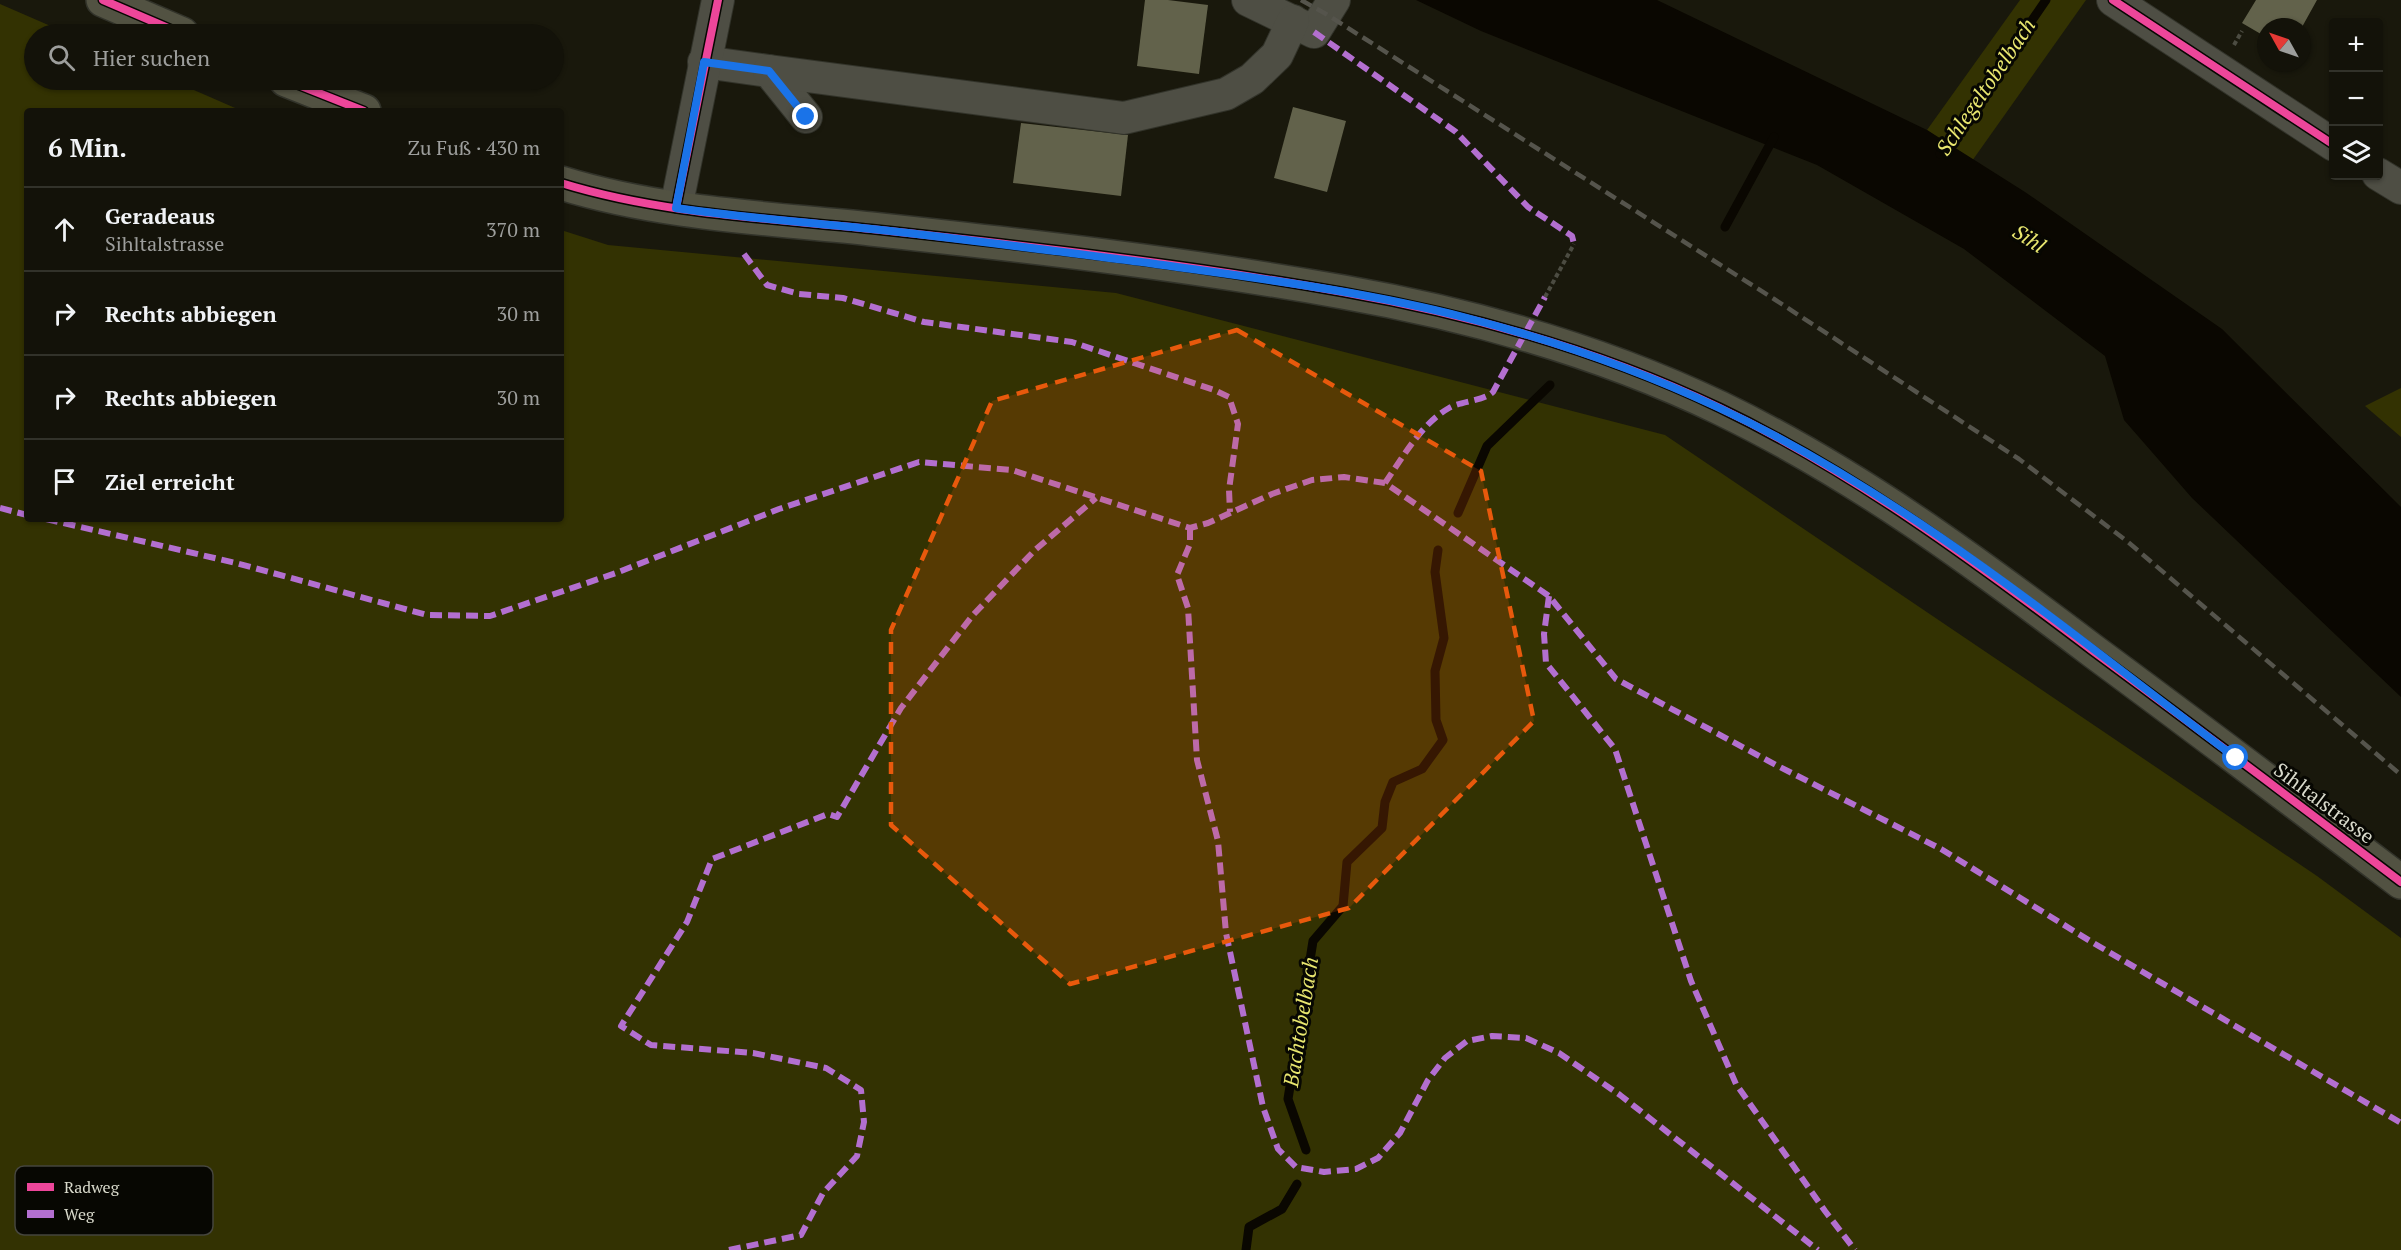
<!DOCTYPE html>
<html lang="de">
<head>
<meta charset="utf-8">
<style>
	body { margin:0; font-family:"PT Serif",serif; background:#202017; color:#f1f3f6 }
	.controls { position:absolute; right:18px; top:18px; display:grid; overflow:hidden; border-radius:6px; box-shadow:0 2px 4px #0004 }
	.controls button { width:54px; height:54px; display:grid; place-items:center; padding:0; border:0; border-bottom:2px solid #32322a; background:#131209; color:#f1f3f6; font:30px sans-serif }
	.compass { position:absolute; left:2257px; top:18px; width:54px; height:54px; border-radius:50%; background:#131209; box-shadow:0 2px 4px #0004; rotate:310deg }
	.stop { position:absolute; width:18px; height:18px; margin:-14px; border:4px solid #1a73e8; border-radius:50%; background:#fff }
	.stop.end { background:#1a73e8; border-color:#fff; box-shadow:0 2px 6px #0008 }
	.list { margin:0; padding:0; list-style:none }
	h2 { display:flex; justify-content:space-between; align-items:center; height:78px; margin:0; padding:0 24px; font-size:26px }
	h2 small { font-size:20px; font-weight:400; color:#9d9e9c }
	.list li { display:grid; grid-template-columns:39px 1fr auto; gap:18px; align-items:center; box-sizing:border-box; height:84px; padding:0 24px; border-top:2px solid #32322a }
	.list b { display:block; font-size:22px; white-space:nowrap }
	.list p { margin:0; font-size:20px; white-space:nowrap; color:#9d9e9c }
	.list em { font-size:20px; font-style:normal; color:#9d9e9c }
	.icon { flex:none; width:33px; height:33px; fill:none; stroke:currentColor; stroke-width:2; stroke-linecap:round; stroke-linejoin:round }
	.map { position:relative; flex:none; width:2401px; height:1250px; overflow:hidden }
	.search { position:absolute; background:#131209; box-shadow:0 2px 4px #0004; left:24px; top:24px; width:540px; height:66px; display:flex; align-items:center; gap:15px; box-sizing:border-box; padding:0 21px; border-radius:33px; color:#9d9e9c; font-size:22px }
	.panel { position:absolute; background:#131209; box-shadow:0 2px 4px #0004; left:24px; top:108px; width:540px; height:414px; border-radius:6px }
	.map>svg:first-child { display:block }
	.green { fill:#333202 }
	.water { fill:#0a0701 }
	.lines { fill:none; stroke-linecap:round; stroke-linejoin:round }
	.stream { stroke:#0a0701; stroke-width:9 }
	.building { fill:#62624b }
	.minor-casing { stroke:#32332a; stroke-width:34 }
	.major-casing { stroke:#32332a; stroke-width:36 }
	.path { stroke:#4c4c42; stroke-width:4; stroke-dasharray:4.5 3; stroke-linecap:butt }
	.minor { stroke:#4e4e44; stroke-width:32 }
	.major { stroke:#525242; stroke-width:33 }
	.rail { stroke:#55544c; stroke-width:4.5; stroke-dasharray:12 6; stroke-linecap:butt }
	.quiet { stroke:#b36fd0; stroke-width:6; stroke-dasharray:12 6; stroke-linecap:butt }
	.cycleway-casing { stroke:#070702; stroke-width:11 }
	.cycleway { stroke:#ed469a; stroke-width:8 }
	.route { stroke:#1a73e8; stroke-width:8 }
	.marked { fill:#e8590c; fill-opacity:0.2; stroke:#e8590c; stroke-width:4.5; stroke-dasharray:12 8; stroke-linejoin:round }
	.labels { text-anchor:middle; stroke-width:6; stroke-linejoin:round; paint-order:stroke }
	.street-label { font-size:20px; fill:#d8d9cb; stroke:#070702 }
	.water-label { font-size:21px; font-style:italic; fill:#e9e76f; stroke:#070702 }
	.key { fill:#070702; stroke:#46463e; stroke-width:1.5 }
	.key-label { font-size:16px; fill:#d8d9cb }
</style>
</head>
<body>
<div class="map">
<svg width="2401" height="1250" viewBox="0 0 2401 1250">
	<rect width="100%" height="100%" fill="#19180c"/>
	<g class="green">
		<path d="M2020 0H2086L1972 161 1927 130Z"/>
		<path d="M0 4 69 34H34V80H171L242 111H27V519H561V230L608 245 1116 293 1665 435 2317 876 2401 938V1250H0Z"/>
		<path d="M2401 388V437L2365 406Z"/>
	</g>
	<path class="water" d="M1416 0H1657L1927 130 2025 192 2222 329 2401 507V697L2192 498 2124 420 2105 356 1964 249 1817 165 1481 31Z"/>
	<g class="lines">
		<g class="stream">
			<path d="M1940 154 2046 0"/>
			<path d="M1725 227 1774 137"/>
			<path d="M1458 513 1487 446 1550 385"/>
			<path d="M1306 1150 1288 1099 1313 941 1343 906 1347 862 1382 828 1385 802 1393 782 1422 769 1443 740 1436 720 1435 671 1444 638 1435 572 1438 550"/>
			<path d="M1246 1250 1249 1227 1282 1209 1297 1184"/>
		</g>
	</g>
	<g class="building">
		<path d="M1145 0H1168L1208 5 1199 74 1137 66Z"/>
		<path d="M2256 0H2317L2302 27H2266V37L2242 23Z"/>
		<path d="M1293 107 1346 121 1327 192 1274 178Z"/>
		<path d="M1021 123 1128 135 1121 196 1013 183Z"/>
	</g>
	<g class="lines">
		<g class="minor-casing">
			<g id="minor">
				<path d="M1248 0 1314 32 1334 0"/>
				<path d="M2113 0 2334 145"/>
				<path d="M704 62 769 71 806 117"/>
				<path d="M769 71 1124 118 1226 94 1252 79 1277 55 1293 21"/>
				<path d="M2378 174 2401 188"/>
				<path d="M676 208 718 0"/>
			</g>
		</g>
		<g class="major-casing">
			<g id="major">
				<path d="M103 0 182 34"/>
				<path d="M286 80 364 111"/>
				<path d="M561 183C661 214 768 218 871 229 1029 246 1187 264 1343 292 1473 315 1601 351 1720 408 1855 473 1974 561 2093 651 2196 727 2298 804 2401 882"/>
			</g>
		</g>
		<g class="path">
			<path d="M2234 45 2242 31"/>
			<path d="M1545 297 1574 244"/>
		</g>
		<use href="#minor" class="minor"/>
		<use href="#major" class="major"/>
		<path class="rail" d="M1301 0 1326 14 1774 299 2019 459 2128 542 2401 775"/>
		<g class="quiet">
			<path d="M1314 32 1456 132 1528 207 1572 236 1574 244"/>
			<path d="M744 254 767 285 799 294 843 298 924 322 1072 342 1214 390 1229 397 1238 424 1229 490 1230 512"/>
			<path d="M1385 483C1403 457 1421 424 1449 408 1461 401 1484 401 1493 392L1545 297"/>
			<path d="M0 508 27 515"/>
			<path d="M46 519 236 563 427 615 490 616 616 573 779 509 919 462 1012 470 1190 528 1208 523 1272 494 1312 480 1344 477 1385 483 1549 596 1616 679 1776 765 1941 849 2090 941 2401 1123"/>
			<path d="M1190 528V544L1177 575 1188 608 1197 760 1218 841 1226 933 1263 1107 1278 1149 1296 1167 1324 1172 1356 1169 1378 1158 1400 1133 1428 1080 1445 1058 1467 1041 1492 1036 1526 1038 1559 1053 1620 1095 1818 1250"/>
			<path d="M1549 596 1544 634 1546 663 1615 749 1691 981 1736 1084 1825 1211 1855 1250"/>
			<path d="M729 1250 801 1235 823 1193 857 1156 864 1122 861 1090 826 1068 753 1053 651 1045 621 1026 687 922 712 859 828 814 837 817 901 708 973 615 1035 550 1096 498"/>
		</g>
		<g class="cycleway-casing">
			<g id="cycleway">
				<path d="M103 0 182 34"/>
				<path d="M2113 0 2334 145"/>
				<path d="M286 80 364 111"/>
				<path d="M561 183C661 214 768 218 871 229 1029 246 1187 264 1343 292 1473 315 1601 351 1720 408 1855 473 1974 561 2093 651 2196 727 2298 804 2401 882"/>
				<path d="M676 208 718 0"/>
			</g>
		</g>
		<use href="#cycleway" class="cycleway"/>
	</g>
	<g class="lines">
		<path class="route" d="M806 117 769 71 704 62 676 208C738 217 800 222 862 228 958 238 1053 251 1149 263 1255 278 1363 291 1467 318 1552 340 1636 369 1715 406 1905 494 2070 633 2236 758"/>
	</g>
	<path class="marked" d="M1237 330 1481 471 1534 721 1349 908 1070 984 891 825V630L992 401Z"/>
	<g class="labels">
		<g class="street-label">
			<text transform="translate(2324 803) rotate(37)" y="7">Sihltalstrasse</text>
		</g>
		<g class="water-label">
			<text transform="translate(1986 87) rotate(-56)" y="7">Schlegeltobelbach</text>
			<text transform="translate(2029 239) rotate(33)" y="7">Sihl</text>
			<text transform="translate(1301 1022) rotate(-81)" y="7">Bachtobelbach</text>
		</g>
	</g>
	<rect x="15" y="1166" width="198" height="69" rx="9" class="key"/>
	<rect x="27" y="1183" width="27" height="8" fill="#ed469a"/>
	<rect x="27" y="1210" width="27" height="8" fill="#b36fd0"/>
	<g class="key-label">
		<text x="64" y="1193">Radweg</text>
		<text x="64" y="1220">Weg</text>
	</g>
</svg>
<div class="controls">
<button>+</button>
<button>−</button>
<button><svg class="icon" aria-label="layers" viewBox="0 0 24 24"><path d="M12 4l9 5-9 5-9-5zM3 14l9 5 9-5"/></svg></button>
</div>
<svg class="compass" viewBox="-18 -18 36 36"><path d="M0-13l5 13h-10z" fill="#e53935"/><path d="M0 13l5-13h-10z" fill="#9d9e9c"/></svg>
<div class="stop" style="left:2236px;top:758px"></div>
<div class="stop end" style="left:806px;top:117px"></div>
<div class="search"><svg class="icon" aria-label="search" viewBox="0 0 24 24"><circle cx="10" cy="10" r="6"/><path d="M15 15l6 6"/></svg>Hier suchen</div>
<section class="panel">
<h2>6 Min.<small>Zu Fuß · 430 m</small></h2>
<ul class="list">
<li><svg class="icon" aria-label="ahead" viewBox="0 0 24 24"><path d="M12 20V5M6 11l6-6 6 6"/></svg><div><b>Geradeaus</b><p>Sihltalstrasse</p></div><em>370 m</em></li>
<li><svg class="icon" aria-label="right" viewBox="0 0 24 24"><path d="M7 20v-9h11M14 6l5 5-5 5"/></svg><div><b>Rechts abbiegen</b></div><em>30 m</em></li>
<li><svg class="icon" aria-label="right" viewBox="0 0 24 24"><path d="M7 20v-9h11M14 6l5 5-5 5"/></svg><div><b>Rechts abbiegen</b></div><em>30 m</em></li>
<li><svg class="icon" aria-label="arrive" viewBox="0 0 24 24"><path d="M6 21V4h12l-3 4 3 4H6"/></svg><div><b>Ziel erreicht</b></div></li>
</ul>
</section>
</div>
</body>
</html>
